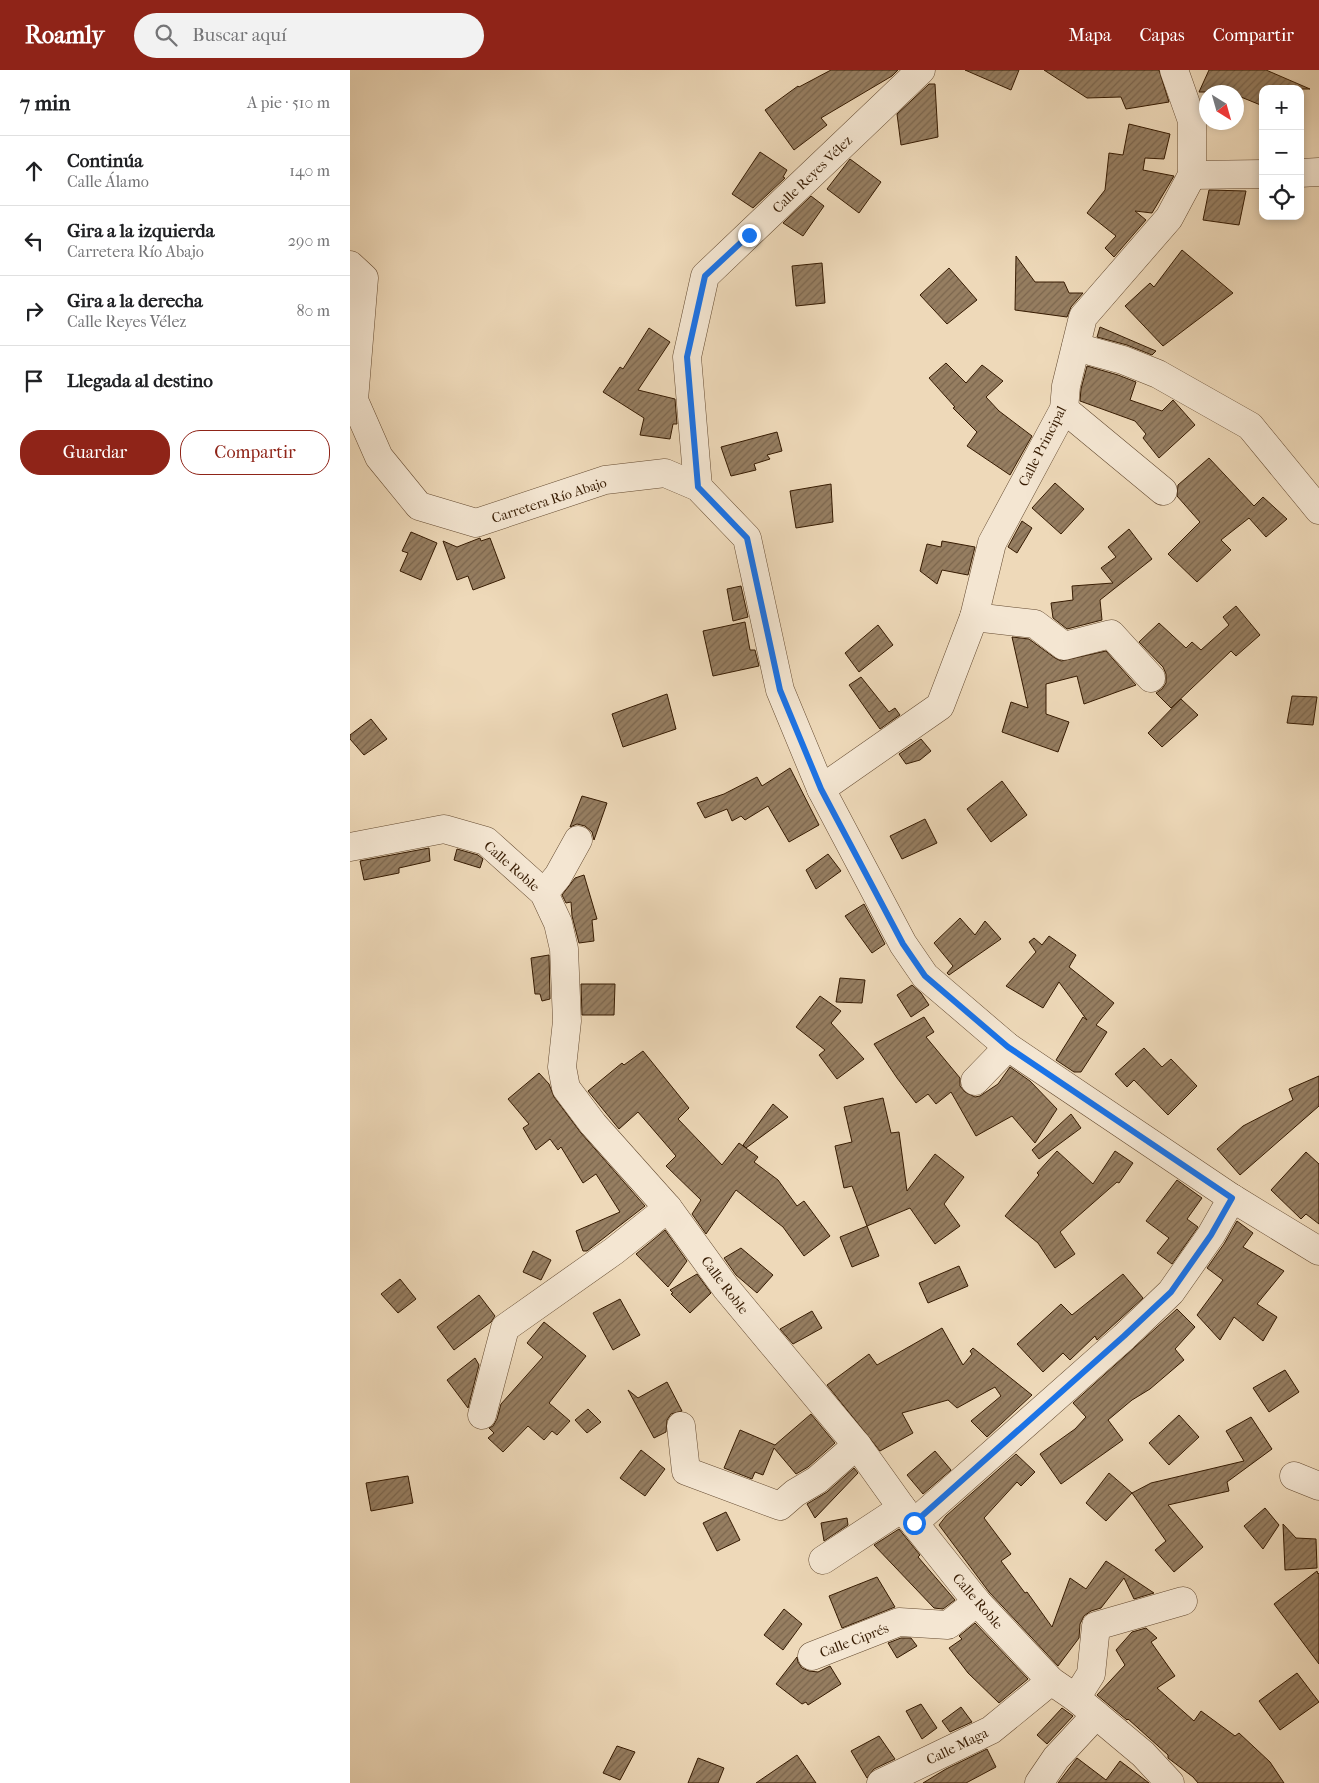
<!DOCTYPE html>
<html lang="es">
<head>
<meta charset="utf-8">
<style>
	body { margin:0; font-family:"IM FELL French Canon",serif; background:#f2f2f2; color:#202124 }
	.controls { position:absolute; right:15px; top:15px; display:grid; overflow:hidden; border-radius:10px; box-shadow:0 2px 8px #0003 }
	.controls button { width:45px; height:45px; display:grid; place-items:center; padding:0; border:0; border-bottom:1px solid #e0e0e0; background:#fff; color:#202124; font:25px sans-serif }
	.compass { position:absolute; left:849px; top:15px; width:45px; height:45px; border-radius:50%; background:#fff; box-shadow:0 2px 8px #0003; rotate:143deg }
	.stop { position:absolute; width:15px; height:15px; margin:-11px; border:4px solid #1a73e8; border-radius:50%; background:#fff }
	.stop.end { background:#1a73e8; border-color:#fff; box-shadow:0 1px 5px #0008 }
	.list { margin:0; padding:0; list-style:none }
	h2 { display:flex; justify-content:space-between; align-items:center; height:65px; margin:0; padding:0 20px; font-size:21px }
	h2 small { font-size:16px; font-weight:400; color:#757577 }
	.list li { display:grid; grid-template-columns:32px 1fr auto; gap:15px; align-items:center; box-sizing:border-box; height:70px; padding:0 20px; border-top:1px solid #e0e0e0 }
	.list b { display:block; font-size:19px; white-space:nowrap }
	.list p { margin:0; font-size:16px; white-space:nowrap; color:#757577 }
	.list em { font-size:16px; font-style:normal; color:#757577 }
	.actions { display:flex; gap:10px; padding:15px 20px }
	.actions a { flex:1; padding:11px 0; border:1px solid #8f2418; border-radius:20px; text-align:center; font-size:18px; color:#8f2418 }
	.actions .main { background:#8f2418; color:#fff }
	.icon { flex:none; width:28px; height:28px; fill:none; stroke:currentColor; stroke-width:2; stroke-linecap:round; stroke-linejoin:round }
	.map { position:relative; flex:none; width:969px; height:1713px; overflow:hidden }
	header { display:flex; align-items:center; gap:30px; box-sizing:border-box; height:70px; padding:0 25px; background:#8f2418; color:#fff }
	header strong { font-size:24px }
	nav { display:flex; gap:28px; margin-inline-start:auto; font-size:18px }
	.search { width:350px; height:45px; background:#f2f2f2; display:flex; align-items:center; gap:12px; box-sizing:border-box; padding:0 18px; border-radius:28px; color:#757577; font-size:19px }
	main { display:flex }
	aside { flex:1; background:#fff }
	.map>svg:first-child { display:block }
	.building { fill:url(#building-hatch); stroke:#361b02 }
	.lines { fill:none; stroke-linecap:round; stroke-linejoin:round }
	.minor-casing { stroke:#644a30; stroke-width:29 }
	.minor { stroke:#f4e6d2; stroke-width:28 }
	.route { stroke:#1a73e8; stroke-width:6 }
	.labels { text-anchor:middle; stroke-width:4.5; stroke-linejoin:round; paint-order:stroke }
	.street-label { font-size:14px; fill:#361b02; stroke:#f4e6d2 }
</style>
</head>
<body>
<header>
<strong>Roamly</strong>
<div class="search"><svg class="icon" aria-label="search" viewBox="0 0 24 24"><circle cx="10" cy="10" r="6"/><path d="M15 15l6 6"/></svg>Buscar aquí</div>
<nav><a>Mapa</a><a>Capas</a><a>Compartir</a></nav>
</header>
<main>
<aside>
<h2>7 min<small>A pie · 510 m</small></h2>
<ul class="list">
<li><svg class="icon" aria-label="ahead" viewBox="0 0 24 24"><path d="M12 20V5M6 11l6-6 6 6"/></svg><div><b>Continúa</b><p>Calle Álamo</p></div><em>140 m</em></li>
<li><svg class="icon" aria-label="left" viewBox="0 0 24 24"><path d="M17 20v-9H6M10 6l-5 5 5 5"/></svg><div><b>Gira a la izquierda</b><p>Carretera Río Abajo</p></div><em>290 m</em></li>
<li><svg class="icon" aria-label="right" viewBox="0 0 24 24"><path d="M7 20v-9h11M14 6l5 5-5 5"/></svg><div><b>Gira a la derecha</b><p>Calle Reyes Vélez</p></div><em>80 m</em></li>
<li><svg class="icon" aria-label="arrive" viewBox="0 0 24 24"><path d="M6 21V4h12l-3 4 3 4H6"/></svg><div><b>Llegada al destino</b></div></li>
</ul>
<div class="actions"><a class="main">Guardar</a><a>Compartir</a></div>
</aside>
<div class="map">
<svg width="969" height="1713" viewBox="0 0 969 1713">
	<defs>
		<pattern id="building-hatch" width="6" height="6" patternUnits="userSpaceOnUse" patternTransform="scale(1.25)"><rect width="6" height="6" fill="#967e61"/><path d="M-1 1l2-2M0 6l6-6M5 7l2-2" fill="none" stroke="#7b664e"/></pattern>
	</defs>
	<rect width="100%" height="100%" fill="#eed9b9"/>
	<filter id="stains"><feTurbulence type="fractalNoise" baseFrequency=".004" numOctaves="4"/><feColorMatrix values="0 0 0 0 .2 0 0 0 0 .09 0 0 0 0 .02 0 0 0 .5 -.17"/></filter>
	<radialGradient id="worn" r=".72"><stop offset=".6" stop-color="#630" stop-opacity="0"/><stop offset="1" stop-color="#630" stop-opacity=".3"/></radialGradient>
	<g class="building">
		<path d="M481 0H548L542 6 471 48 477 55 444 80 415 40 448 16 449 17Z"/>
		<path d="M615 0H669L661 20Z"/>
		<path d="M694 0H809L819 32 776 39 771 27 737 28Z"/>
		<path d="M859 0H916L960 19H913V36L886 25V22H849Z"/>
		<path d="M579 14H585L588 67 551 75 547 44Z"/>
		<path d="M779 54 820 64 814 89 795 88 793 100 824 106 802 143 785 141 796 150 764 187 755 178 766 166 737 143 755 120 759 83 773 85Z"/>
		<path d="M410 82 437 100 433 107 435 108 403 138 382 124Z"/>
		<path d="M500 89 531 112 509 143 477 119Z"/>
		<path d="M859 120 896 121 889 155 853 150Z"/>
		<path d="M461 126 474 136 453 166 433 153Z"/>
		<path d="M832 180 883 223 813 276 775 236 800 213 804 217Z"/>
		<path d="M666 186 685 212H714L719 223H733L721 237 717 247 665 240Z"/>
		<path d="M472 193 475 233 446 236 442 196Z"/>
		<path d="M599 198 627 230 597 254 570 225Z"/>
		<path d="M750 257 806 281 802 285 777 275 747 267Z"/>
		<path d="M299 258 320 272 288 320 325 329 327 354H323L320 369 290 365 294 348 253 322 270 297 273 299Z"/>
		<path d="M596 293 616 313 632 295 653 311 636 327 649 341 682 366 660 405 617 376 627 362 603 338 605 337 579 308Z"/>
		<path d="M737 296 768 305 786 312 780 330 812 341 823 330 845 355 809 388 793 368 796 364 785 351 730 331 731 319Z"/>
		<path d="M427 362 432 381 417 385 420 389 404 394 406 400 381 406 371 377Z"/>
		<path d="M859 388 904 436 913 427 937 449 916 467 899 448 871 470 881 480 847 512 818 484 850 452 827 426 828 415Z"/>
		<path d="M705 413 734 439 711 464 682 438Z"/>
		<path d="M481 414 483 452 446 458 440 421Z"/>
		<path d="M672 451 682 458 667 483 658 477Z"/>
		<path d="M779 459 802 489 750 530 752 550 717 559 703 548 701 533 723 530 722 516 763 513 751 498 766 487 758 477Z"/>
		<path d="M61 462 87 473 71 510 50 501 58 483 52 481Z"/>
		<path d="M130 468 131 471 140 468 155 508 123 520 118 506 107 510 93 471 107 477Z"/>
		<path d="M592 471 625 477 618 505 592 500 587 514 570 501 577 474 591 477Z"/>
		<path d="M391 516 398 547 383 551 377 519Z"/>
		<path d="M886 536 910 565 886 586 881 581 821 638 806 623 812 619 816 613V604L813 597 789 572 809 553 836 578 842 572 851 580 879 555 873 547Z"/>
		<path d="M395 552 400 580H405L409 596 363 606 353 561Z"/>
		<path d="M528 555 543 575 509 602 495 583Z"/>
		<path d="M662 567 679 569 705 588 711 591 756 581 786 615 734 634 727 606 696 614V644L719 652 708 682 652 662 661 632 678 638Z"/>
		<path d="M511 607 539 642 545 638 550 645 530 659 499 615Z"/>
		<path d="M317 624 326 659 273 677 262 644Z"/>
		<path d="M942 626 967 627 963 655 937 653Z"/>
		<path d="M831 629 848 645 812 677 798 663Z"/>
		<path d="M21 649 37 669 14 685 0 669V665Z"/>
		<path d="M571 669 581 681 570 690 556 694 549 684Z"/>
		<path d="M440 698 469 755 439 772 418 736 395 750 391 746 382 751 377 739 355 748 347 733 374 724 407 707 412 716Z"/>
		<path d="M652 711 677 745 641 772 617 739Z"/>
		<path d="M232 726 257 733 244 770 242 762 235 756 227 754 220 757Z"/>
		<path d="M575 749 587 773 552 789 540 766Z"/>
		<path d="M79 778 80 791 49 798V803L14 810 10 791Z"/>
		<path d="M107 779 128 785 133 789 130 798 104 790Z"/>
		<path d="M478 784 491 801 466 819 456 800Z"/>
		<path d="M234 805 247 849 242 850 244 871 229 873 222 846 221 832 216 833 212 825 225 808Z"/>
		<path d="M514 834 535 874 522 883 495 846Z"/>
		<path d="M610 848 625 865 635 851 651 869 599 905 597 903 603 896 584 873Z"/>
		<path d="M699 866 726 885 719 897 764 933 746 955 757 962 731 1002H724L706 990 733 947 737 950 709 912 693 938 656 916 686 882 679 872 684 868 692 875Z"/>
		<path d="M199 885 200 929 192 931 190 924H185L181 888Z"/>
		<path d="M490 908 515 910 512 933 486 932Z"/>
		<path d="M231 914H265L264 945H232Z"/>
		<path d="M562 915 571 923 579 935 561 947 547 925Z"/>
		<path d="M470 926 491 941 481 953 514 989 487 1009 469 985 475 980 446 957Z"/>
		<path d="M574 947 584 962 576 967 610 1008V1016L615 1022 625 1027 630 1026 648 1014 660 997 680 1011 707 1039 685 1073 662 1046 626 1066 601 1022 586 1034 578 1024 566 1033 547 1008 524 974Z"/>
		<path d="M794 978 812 997 821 989 847 1016 818 1045 784 1010 777 1017 765 1004Z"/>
		<path d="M293 981 339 1038 328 1049 372 1095 389 1073 408 1087 404 1092 428 1110 447 1136 454 1131 480 1166 454 1186 433 1157 386 1120 356 1164 342 1144 351 1130 316 1096 326 1086 288 1042 269 1059 238 1021 272 993 274 995Z"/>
		<path d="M189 1003 199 1014 204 1027 231 1063 295 1136 237 1181H233L226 1161 270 1142 246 1104 233 1113 211 1077 208 1080 200 1069 186 1080 173 1058 179 1054 158 1029Z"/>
		<path d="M969 1006V1036L890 1105 867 1079 893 1056 943 1030 939 1019Z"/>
		<path d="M533 1028 541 1063 549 1062 557 1121 585 1084 614 1107 594 1134 610 1156 585 1174 560 1138 517 1156 502 1116 494 1118 485 1076 502 1072 494 1037Z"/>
		<path d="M423 1034 438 1047 396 1078 393 1075Z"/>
		<path d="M721 1044 731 1058 689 1089 682 1080Z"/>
		<path d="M707 1081 743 1114 765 1081 783 1093 769 1113 767 1112 710 1162 725 1184 705 1198 688 1173 655 1146 689 1105 687 1103Z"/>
		<path d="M956 1082 969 1094V1154L956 1144 951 1149 921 1120Z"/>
		<path d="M827 1110 852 1128 837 1149 848 1157 822 1194 807 1183 819 1168 796 1151Z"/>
		<path d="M887 1151 903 1163 893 1177 934 1201 907 1234 927 1247 913 1271 884 1247 870 1270 847 1245 873 1210 857 1198 874 1174Z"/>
		<path d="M517 1156 529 1186 502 1197 490 1167Z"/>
		<path d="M315 1160 337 1191 318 1217 286 1184Z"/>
		<path d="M391 1178 423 1205 407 1223 386 1205 374 1188Z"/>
		<path d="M183 1181 201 1190 191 1210 173 1202Z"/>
		<path d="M609 1196 618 1216 578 1233 569 1213Z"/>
		<path d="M347 1204 361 1223 340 1243 321 1224 323 1223 320 1220Z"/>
		<path d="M773 1204 793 1228 747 1270 745 1266 720 1290 713 1283 693 1302 667 1274 711 1234 722 1245Z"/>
		<path d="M50 1209 66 1229 48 1243 31 1224Z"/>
		<path d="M129 1225 145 1246 141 1252 104 1280 87 1257Z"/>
		<path d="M270 1229 290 1265 263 1280 243 1243Z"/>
		<path d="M827 1239 845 1257 825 1279 834 1290 800 1319 782 1330 758 1350 773 1370 711 1414 690 1384 725 1359 736 1347 723 1333Z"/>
		<path d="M462 1241 472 1258 443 1274 430 1259Z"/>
		<path d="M194 1252 236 1286 199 1333 220 1351 207 1365 202 1361 194 1370 178 1356 153 1382 138 1368 144 1363 139 1358 143 1356 147 1349 151 1334 193 1287 177 1273Z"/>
		<path d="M592 1258 613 1295 622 1284 620 1281 623 1278 682 1325 637 1367 621 1351 651 1326 645 1317 607 1338 598 1330 552 1343 563 1363 530 1381 477 1315 519 1284 527 1295Z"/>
		<path d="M125 1288 129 1295 118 1338 97 1310Z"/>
		<path d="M935 1300 949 1322 919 1342 903 1318Z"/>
		<path d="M317 1312 332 1341 321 1344 317 1350 316 1362 304 1368 278 1320 288 1328Z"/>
		<path d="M238 1339 251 1352 237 1363 225 1350Z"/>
		<path d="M461 1344 485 1373 458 1397 446 1404 424 1378 413 1405 405 1402 402 1409 374 1398 390 1360 425 1375Z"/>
		<path d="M829 1345 849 1367 819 1395 799 1373Z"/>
		<path d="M901 1347 922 1379 877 1412 879 1421 818 1435 853 1477 824 1502 805 1480 816 1471 782 1423 801 1413 894 1391 876 1361Z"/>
		<path d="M291 1380 315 1399 295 1426 270 1408Z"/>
		<path d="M585 1381 601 1400 573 1424 557 1405Z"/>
		<path d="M666 1384 685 1402 671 1416 667 1412 634 1448 661 1484 651 1491 675 1523 677 1522 702 1557 720 1508 736 1519 756 1491 804 1523 784 1529 774 1508 751 1538 741 1541 734 1546 730 1554 729 1568 708 1596 639 1522 589 1455 596 1446Z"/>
		<path d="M504 1398 508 1403 465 1448 457 1434 477 1422Z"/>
		<path d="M759 1403 782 1423 756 1451 736 1433Z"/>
		<path d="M58 1406 63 1433 21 1441 16 1413Z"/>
		<path d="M915 1438 929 1455 913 1479 894 1456Z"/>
		<path d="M376 1442 390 1470 367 1481 353 1453Z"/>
		<path d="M497 1448 498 1455 474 1471 471 1453Z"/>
		<path d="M933 1454 946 1468 966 1469 967 1498 935 1500Z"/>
		<path d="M549 1459 570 1485 568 1487 605 1530 593 1539 584 1538 524 1475Z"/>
		<path d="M967 1501 968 1504 969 1503V1594L924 1534Z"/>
		<path d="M527 1507 545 1537 492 1558 479 1526Z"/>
		<path d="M434 1539 452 1554 433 1580 414 1565Z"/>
		<path d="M625 1553 678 1609 649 1633 618 1603 599 1578 612 1569 609 1566Z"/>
		<path d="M796 1558 807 1568 801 1572 825 1606 807 1618 844 1651 851 1641 885 1666 889 1663 920 1692 934 1713H848L843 1707 818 1688V1685L778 1649 777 1650 747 1625 775 1595 766 1580 782 1562Z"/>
		<path d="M551 1568H561L567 1576 547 1588 538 1573Z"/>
		<path d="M447 1587 448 1592 452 1598 459 1601 468 1602 480 1596 491 1614 458 1635 456 1632 452 1634 426 1614Z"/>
		<path d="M947 1603 969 1632 930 1660 909 1631Z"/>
		<path d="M571 1634 587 1658 572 1669 556 1641Z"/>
		<path d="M611 1637 622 1652 600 1662 592 1651Z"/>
		<path d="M712 1638 723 1646 697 1674 687 1665Z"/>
		<path d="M529 1666 545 1689 524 1699 517 1708 501 1681Z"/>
		<path d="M267 1676 285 1682 270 1710 253 1703Z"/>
		<path d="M637 1679 646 1697 616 1713H573L596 1699Z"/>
		<path d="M447 1685 466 1713H406Z"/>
		<path d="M348 1688 374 1698 368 1713H338Z"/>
		<path d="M727 1688 756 1710 770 1691 799 1713H708Z"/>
	</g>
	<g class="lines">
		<g class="minor-casing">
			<g id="minor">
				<path d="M950 103 969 102"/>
				<path d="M842 105 913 104"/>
				<path d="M0 195 14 208 4 330 29 387 69 436 126 453 255 410 315 403 348 417 397 468 430 620 471 719 553 874 575 906 658 977 882 1128 969 1181"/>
				<path d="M726 277 773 290 808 304 900 356 969 440"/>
				<path d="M714 339 813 421"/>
				<path d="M348 417 337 287 355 206 571 0"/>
				<path d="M624 547 685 554 714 576 761 564 801 608"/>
				<path d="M471 719 590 636 624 547 642 473 714 339 716 316 733 247 819 148 842 105V51L824 0"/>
				<path d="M0 777 94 759 136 771 194 823 208 853 214 879 217 951 212 997 216 1018 243 1054 318 1138 376 1218 507 1375 552 1438 627 1532 701 1611 726 1628 793 1684 820 1713"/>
				<path d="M194 823 208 806 228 770"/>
				<path d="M625 1011 658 977"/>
				<path d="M132 1345 155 1258 264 1181 318 1138"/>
				<path d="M331 1356 336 1401 430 1436 445 1423 467 1410 507 1375"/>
				<path d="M944 1406 969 1416"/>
				<path d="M564 1453 774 1267 821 1222 861 1165 882 1128"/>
				<path d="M473 1490 552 1438"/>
				<path d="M462 1586 549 1552 598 1555 627 1532"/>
				<path d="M726 1628 741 1604 746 1556 833 1531"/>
				<path d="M531 1713 641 1660 701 1611"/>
				<path d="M689 1713 706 1688 746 1645"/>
			</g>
		</g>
		<use href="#minor" class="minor"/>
	</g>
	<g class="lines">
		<path class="route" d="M399 165 355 206 337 287 348 417 397 468 430 620 471 719 553 874 575 906 658 977 882 1128 861 1165 821 1222 774 1266 564 1453"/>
	</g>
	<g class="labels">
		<g class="street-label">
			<text transform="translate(462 104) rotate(-44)" y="5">Calle Reyes Vélez</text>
			<text transform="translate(692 376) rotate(-63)" y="5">Calle Principal</text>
			<text transform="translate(199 430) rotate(-18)" y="5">Carretera Río Abajo</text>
			<text transform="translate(162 796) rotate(41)" y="5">Calle Roble</text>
			<text transform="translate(375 1215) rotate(53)" y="5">Calle Roble</text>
			<text transform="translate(628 1531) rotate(49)" y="5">Calle Roble</text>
			<text transform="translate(504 1570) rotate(-21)" y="5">Calle Ciprés</text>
			<text transform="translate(607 1676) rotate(-26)" y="5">Calle Maga</text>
		</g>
	</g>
	<rect width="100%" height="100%" filter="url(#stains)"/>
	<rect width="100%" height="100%" fill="url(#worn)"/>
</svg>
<div class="controls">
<button>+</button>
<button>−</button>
<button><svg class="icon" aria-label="locate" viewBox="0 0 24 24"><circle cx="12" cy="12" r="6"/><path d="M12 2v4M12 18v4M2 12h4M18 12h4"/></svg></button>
</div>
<svg class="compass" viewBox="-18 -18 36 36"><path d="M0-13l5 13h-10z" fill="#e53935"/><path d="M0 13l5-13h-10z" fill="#757577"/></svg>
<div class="stop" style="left:564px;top:1453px"></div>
<div class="stop end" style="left:399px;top:165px"></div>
</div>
</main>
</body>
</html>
